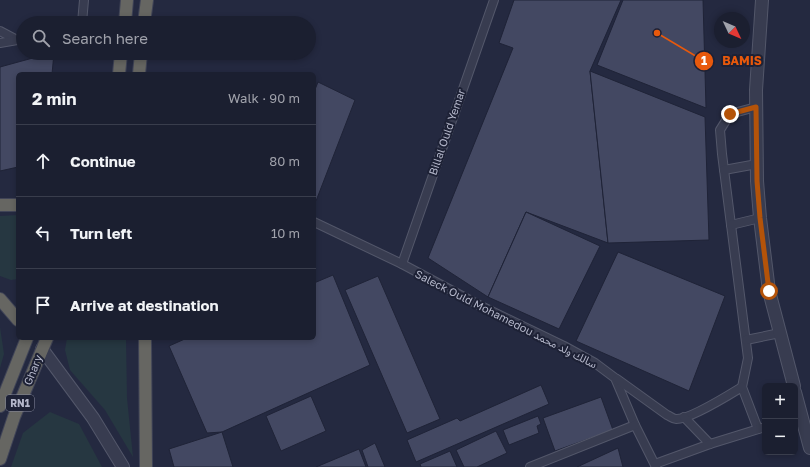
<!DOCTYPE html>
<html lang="en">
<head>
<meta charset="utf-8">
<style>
	body { margin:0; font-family:"Golos Text","Noto Sans Arabic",sans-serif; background:#242738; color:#f1f3f6 }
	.controls { position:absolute; right:12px; bottom:12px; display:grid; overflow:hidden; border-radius:6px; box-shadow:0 2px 6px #0003 }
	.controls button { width:36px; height:36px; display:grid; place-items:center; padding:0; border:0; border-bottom:1px solid #393d4c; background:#1b1f30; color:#f1f3f6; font:20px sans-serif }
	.compass { position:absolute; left:714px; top:12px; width:36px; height:36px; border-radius:50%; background:#1b1f30; box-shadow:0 2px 6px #0003; rotate:134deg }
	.stop { position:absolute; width:12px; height:12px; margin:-9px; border:3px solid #b45309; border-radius:50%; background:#fff }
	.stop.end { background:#b45309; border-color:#fff; box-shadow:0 1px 4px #0008 }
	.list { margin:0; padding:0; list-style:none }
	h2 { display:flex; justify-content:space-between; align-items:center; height:52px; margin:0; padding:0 16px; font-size:17px }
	h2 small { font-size:13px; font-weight:400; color:#a0a2ab }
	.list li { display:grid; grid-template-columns:26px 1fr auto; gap:12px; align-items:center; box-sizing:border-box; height:72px; padding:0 16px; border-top:1px solid #393d4c }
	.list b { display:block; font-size:15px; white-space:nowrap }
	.list em { font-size:13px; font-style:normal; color:#a0a2ab }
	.icon { flex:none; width:22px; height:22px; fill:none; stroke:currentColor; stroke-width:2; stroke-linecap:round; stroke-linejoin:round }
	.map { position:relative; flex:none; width:810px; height:467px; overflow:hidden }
	.search { position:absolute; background:#1b1f30; box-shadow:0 2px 6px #0003; left:16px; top:16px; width:300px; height:44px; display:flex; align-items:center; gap:10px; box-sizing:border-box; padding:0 14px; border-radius:22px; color:#a0a2ab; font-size:15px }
	.panel { position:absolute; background:#1b1f30; box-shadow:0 2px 6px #0003; left:16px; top:72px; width:300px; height:268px; border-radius:6px }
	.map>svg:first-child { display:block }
	.green { fill:#263741 }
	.building { fill:#434862; stroke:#1f2337 }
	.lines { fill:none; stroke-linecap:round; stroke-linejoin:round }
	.service-casing { stroke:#53576a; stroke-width:10 }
	.tertiary-casing { stroke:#53576a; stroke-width:14 }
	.trunk-casing { stroke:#404457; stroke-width:14 }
	.service { stroke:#383c50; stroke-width:8 }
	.tertiary { stroke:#383c50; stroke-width:12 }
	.trunk { stroke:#666662; stroke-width:12 }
	.route { stroke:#b45309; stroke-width:5 }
	.labels { text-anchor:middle; stroke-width:4; stroke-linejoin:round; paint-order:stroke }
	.shield { fill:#1d2135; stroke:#878a9d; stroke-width:1 }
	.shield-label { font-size:10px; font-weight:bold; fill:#b4b7ca }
	.street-label { font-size:11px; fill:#b4b7ca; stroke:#1d2135 }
	.leader { fill:none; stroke:#e8590c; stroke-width:1.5 }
	.callout-dot { fill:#e8590c; stroke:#1d2135; stroke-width:1.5 }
	.mark-label { font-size:12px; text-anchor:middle; font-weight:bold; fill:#fff }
	.callout-label { font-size:12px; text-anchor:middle; font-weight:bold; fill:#e8590c; stroke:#1d2135; stroke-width:4; stroke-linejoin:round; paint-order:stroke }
</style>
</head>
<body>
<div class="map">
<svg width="810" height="467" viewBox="0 0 810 467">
	<rect width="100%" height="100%" fill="#242940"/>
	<g class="green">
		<path d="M18 215V279L11 280 0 276V216Z"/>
		<path d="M0 327 4 354 0 368Z"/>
		<path d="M67 338H126L127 398 133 457 105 410 70 370 65 350Z"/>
		<path d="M50 412 79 424 102 467H11L23 433Z"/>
	</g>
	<g class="building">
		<path d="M514 0H621L590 71 608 243 526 212 488 297 428 258 513 48 499 43Z"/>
		<path d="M623 0H703L706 108 597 65Z"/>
		<path d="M51 53H54L52 74H18V167L0 171V67Z"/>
		<path d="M590 71 705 117 709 240 608 243Z"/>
		<path d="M318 82 355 100 316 201 314 200V92Z"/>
		<path d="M526 212 600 246 559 329 488 297Z"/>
		<path d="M618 252 725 296 689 391 576 341Z"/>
		<path d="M333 275 370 365 222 432 207 433 169 346 187 338H314V283Z"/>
		<path d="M378 276 440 419 407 433 345 290Z"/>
		<path d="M541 385 549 404 416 462 407 440 457 418 460 421Z"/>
		<path d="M311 396 326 431 281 451 266 416Z"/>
		<path d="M601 397 613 430 555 451 543 418Z"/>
		<path d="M538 416 541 424 537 426 539 433 509 445 503 430Z"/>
		<path d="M496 431 507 453 477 467H464L456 450Z"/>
		<path d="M222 432 233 467H174L169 449Z"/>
		<path d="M375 443 385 467H368L362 450Z"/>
		<path d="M618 448 623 467H577Z"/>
		<path d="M359 449 366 467H316Z"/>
		<path d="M450 451 457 467H421L420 464Z"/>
	</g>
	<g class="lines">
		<g class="service-casing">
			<g id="service">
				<path d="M82 23 84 0"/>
				<path d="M0 31 17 40"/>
				<path d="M0 43 23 39"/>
				<path d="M756 107 730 114 720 130 722 154 748 358 742 387 758 429"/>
				<path d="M724 170 757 164"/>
				<path d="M314 222 402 264 479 305 564 346 595 363 615 378 635 425 656 467"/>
				<path d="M731 225 760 218"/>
				<path d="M402 264 494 0"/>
				<path d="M746 340 780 333"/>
				<path d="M617 379 667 415C670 416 673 419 676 419 689 420 729 395 742 387"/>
				<path d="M684 417 710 444"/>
				<path d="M655 464 710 444 765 427"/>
				<path d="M530 467 635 425"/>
			</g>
		</g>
		<g class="tertiary-casing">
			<g id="tertiary">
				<path d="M762 0 756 90 757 181 760 218 769 291 794 386"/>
				<path d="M42 349 93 418 123 467"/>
				<path d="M795 392 810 448"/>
			</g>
		</g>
		<g class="trunk-casing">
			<g id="trunk">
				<path d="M125 23 127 0"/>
				<path d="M144 23 147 0"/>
				<path d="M119 74 121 53"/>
				<path d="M139 74 141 53"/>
				<path d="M0 205H18"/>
				<path d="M0 299 18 320"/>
				<path d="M145 338 146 467"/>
				<path d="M0 406 27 338"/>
				<path d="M0 459 14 417 47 338"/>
			</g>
		</g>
		<use href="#service" class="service"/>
		<use href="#tertiary" class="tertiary"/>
		<use href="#trunk" class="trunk"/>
	</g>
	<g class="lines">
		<path class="route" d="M730 114 756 107 757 181 760 218 769 291"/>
	</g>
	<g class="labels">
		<rect class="shield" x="6" y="395" width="28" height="16" rx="3"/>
		<g class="shield-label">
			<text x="20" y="407">RN1</text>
		</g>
		<g class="street-label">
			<text transform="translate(447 132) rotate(-71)" y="4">Billal Ould Yemar</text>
			<text transform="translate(506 319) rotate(27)" y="4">Saleck Ould Mohamedou سالك ولد محمد</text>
			<text transform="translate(33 370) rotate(-68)" y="4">Ghary</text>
		</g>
	</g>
	<path class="leader" d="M657 33L704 61"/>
	<g class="callout-dot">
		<circle cx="657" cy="33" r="4"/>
		<circle cx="704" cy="61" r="10"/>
	</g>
	<g class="mark-label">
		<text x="704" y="65">1</text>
	</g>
	<g class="callout-label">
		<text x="742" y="65">BAMIS</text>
	</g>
</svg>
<div class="controls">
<button>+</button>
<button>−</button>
</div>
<svg class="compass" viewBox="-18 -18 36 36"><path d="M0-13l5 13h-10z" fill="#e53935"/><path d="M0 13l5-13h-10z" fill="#a0a2ab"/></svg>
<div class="stop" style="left:769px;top:291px"></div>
<div class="stop end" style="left:730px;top:114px"></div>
<div class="search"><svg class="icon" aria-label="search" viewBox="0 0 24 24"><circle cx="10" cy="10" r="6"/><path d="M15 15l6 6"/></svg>Search here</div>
<section class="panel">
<h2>2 min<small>Walk · 90 m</small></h2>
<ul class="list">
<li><svg class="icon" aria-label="ahead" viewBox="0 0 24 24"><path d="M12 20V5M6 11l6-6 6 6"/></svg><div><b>Continue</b></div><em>80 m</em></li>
<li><svg class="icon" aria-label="left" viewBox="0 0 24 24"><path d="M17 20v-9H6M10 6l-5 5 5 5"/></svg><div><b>Turn left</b></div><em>10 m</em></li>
<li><svg class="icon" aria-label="arrive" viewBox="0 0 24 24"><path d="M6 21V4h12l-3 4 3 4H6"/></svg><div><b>Arrive at destination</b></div></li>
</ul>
</section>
</div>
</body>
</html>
